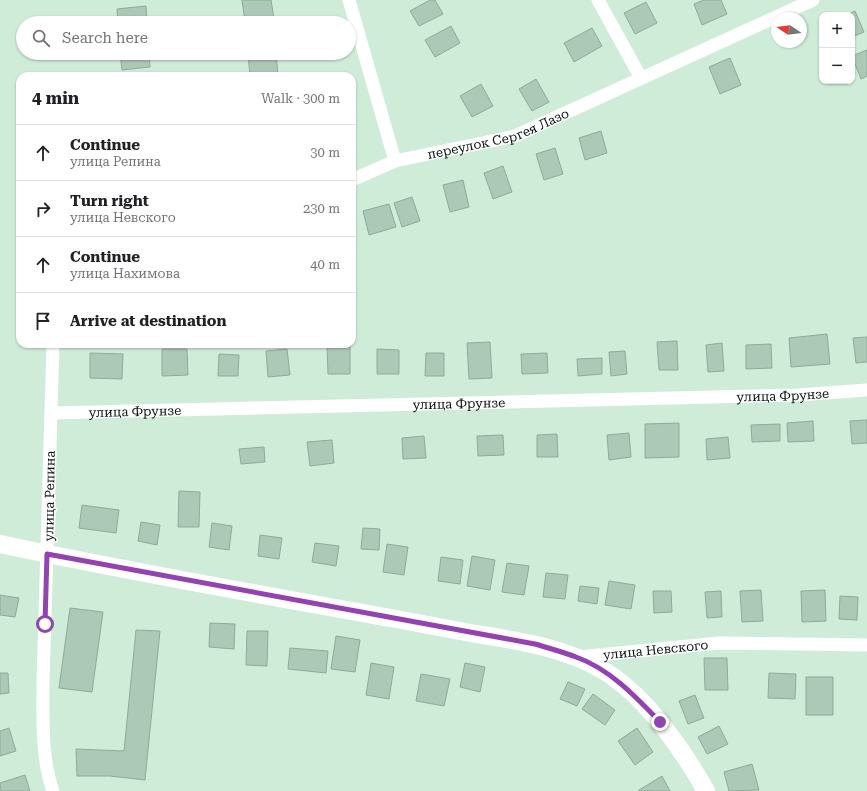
<!DOCTYPE html>
<html lang="en">
<head>
<meta charset="utf-8">
<style>
	body { margin:0; font-family:"Roboto Serif",serif; background:#f2f2f2; color:#202124 }
	.controls { position:absolute; right:12px; top:12px; display:grid; overflow:hidden; border-radius:8px; box-shadow:0 1px 3px #0004 }
	.controls button { width:36px; height:36px; display:grid; place-items:center; padding:0; border:0; border-bottom:1px solid #e0e0e0; background:#fff; color:#202124; font:20px sans-serif }
	.compass { position:absolute; left:771px; top:12px; width:36px; height:36px; border-radius:50%; background:#fff; box-shadow:0 1px 3px #0004; rotate:283deg }
	.stop { position:absolute; width:12px; height:12px; margin:-9px; border:3px solid #9342b1; border-radius:50%; background:#fff }
	.stop.end { background:#9342b1; border-color:#fff; box-shadow:0 1px 4px #0008 }
	.list { margin:0; padding:0; list-style:none }
	h2 { display:flex; justify-content:space-between; align-items:center; height:52px; margin:0; padding:0 16px; font-size:17px }
	h2 small { font-size:13px; font-weight:400; color:#757577 }
	.list li { display:grid; grid-template-columns:26px 1fr auto; gap:12px; align-items:center; box-sizing:border-box; height:56px; padding:0 16px; border-top:1px solid #e0e0e0 }
	.list b { display:block; font-size:15px; white-space:nowrap }
	.list p { margin:0; font-size:13px; white-space:nowrap; color:#757577 }
	.list em { font-size:13px; font-style:normal; color:#757577 }
	.icon { flex:none; width:22px; height:22px; fill:none; stroke:currentColor; stroke-width:2; stroke-linecap:round; stroke-linejoin:round }
	.map { position:relative; flex:none; width:867px; height:791px; overflow:hidden }
	.search { position:absolute; background:#fff; box-shadow:0 1px 3px #0004; left:16px; top:16px; width:340px; height:44px; display:flex; align-items:center; gap:10px; box-sizing:border-box; padding:0 14px; border-radius:22px; color:#757577; font-size:15px }
	.panel { position:absolute; background:#fff; box-shadow:0 1px 3px #0004; left:16px; top:72px; width:340px; height:276px; border-radius:12px }
	.map>svg:first-child { display:block }
	.building { fill:#acc8b6; stroke:#8faa99 }
	.lines { fill:none; stroke-linecap:round; stroke-linejoin:round }
	.street { stroke:#fff; stroke-width:13 }
	.secondary { stroke:#fff; stroke-width:18 }
	.route { stroke:#9342b1; stroke-width:5 }
	.labels { text-anchor:middle; stroke-width:3.5; stroke-linejoin:round; paint-order:stroke }
	.street-label { font-size:13px; fill:#0b150f; stroke:#fff }
</style>
</head>
<body>
<div class="map">
<svg width="867" height="791" viewBox="0 0 867 791">
	<rect width="100%" height="100%" fill="#cfecd9"/>
	<g class="building">
		<path d="M242 0H271L274 19 245 22Z"/>
		<path d="M430 0H435L443 14 419 26 410 11Z"/>
		<path d="M704 0H721L727 14 702 25 694 4Z"/>
		<path d="M646 2 657 23 635 34 624 13Z"/>
		<path d="M146 6 147 23H118L117 9Z"/>
		<path d="M855 11 864 32 852 37V15H847Z"/>
		<path d="M451 26 460 43 435 57 425 40Z"/>
		<path d="M592 28 602 46 574 62 564 43Z"/>
		<path d="M867 50V76L861 79 852 56Z"/>
		<path d="M120 53H149L150 67 122 70Z"/>
		<path d="M248 53H276L278 76H250Z"/>
		<path d="M730 58 741 85 720 94 709 67Z"/>
		<path d="M536 79 549 102 532 111 519 89Z"/>
		<path d="M481 84 493 106 472 117 460 96Z"/>
		<path d="M601 131 607 153 585 160 579 138Z"/>
		<path d="M555 148 563 174 544 180 536 154Z"/>
		<path d="M503 166 512 192 493 199 484 173Z"/>
		<path d="M463 180 469 207 450 212 443 185Z"/>
		<path d="M412 197 420 221 402 227 394 203Z"/>
		<path d="M389 204 396 227 369 235 363 211Z"/>
		<path d="M827 334 830 364 791 367 789 338Z"/>
		<path d="M867 337V362L856 363 853 338Z"/>
		<path d="M677 341 678 370H659L657 342Z"/>
		<path d="M490 342 492 378 469 379 467 343Z"/>
		<path d="M722 343 724 371 708 372 706 345Z"/>
		<path d="M327 344H350V374H328Z"/>
		<path d="M771 344 772 368 746 369V345Z"/>
		<path d="M162 349H187L188 375 162 376Z"/>
		<path d="M287 349 290 375 268 377 266 351Z"/>
		<path d="M377 349 399 350V374H377Z"/>
		<path d="M625 351 627 374 611 376 609 352Z"/>
		<path d="M90 353 123 354 122 379 90 378Z"/>
		<path d="M426 353H444V376H425Z"/>
		<path d="M547 353 548 373 522 374 521 354Z"/>
		<path d="M219 354 239 355 238 376H218Z"/>
		<path d="M602 358V374L578 376 577 359Z"/>
		<path d="M867 420V443L852 444 850 421Z"/>
		<path d="M813 421 814 441 788 442 787 423Z"/>
		<path d="M679 423V457L645 458V424Z"/>
		<path d="M780 424V441L752 442 751 425Z"/>
		<path d="M629 433 631 457 609 460 607 435Z"/>
		<path d="M557 434 558 457H537V435Z"/>
		<path d="M503 435 504 455 478 456 477 436Z"/>
		<path d="M424 436 426 458 403 459 402 438Z"/>
		<path d="M728 437 730 458 707 460 706 439Z"/>
		<path d="M332 440 334 463 310 466 307 442Z"/>
		<path d="M264 447 265 462 241 464 239 449Z"/>
		<path d="M179 491 200 492 199 527H178Z"/>
		<path d="M82 505 119 510 116 533 79 528Z"/>
		<path d="M141 522 160 525 157 545 138 541Z"/>
		<path d="M212 523 232 526 229 550 209 547Z"/>
		<path d="M363 528 380 529 379 550 361 549Z"/>
		<path d="M260 535 282 538 279 559 258 556Z"/>
		<path d="M315 543 339 546 336 566 312 562Z"/>
		<path d="M387 544 408 547 404 575 383 572Z"/>
		<path d="M472 556 495 560 490 590 467 586Z"/>
		<path d="M441 557 463 560 460 584 438 581Z"/>
		<path d="M507 563 529 566 524 595 502 592Z"/>
		<path d="M546 573 568 575 565 599 543 597Z"/>
		<path d="M609 581 635 585 631 609 605 605Z"/>
		<path d="M580 586 599 588 597 604 578 601Z"/>
		<path d="M761 590 763 621 742 622 740 591Z"/>
		<path d="M825 590 826 621 802 622 801 591Z"/>
		<path d="M653 591H671L672 612 654 613Z"/>
		<path d="M721 591 722 617 707 618 705 592Z"/>
		<path d="M0 595 19 598 15 617 0 615Z"/>
		<path d="M840 596 858 597 857 620 839 619Z"/>
		<path d="M70 608 103 612 92 692 59 688Z"/>
		<path d="M210 623 235 624 234 649 209 647Z"/>
		<path d="M136 630 160 631 145 780 110 776H77L76 749 124 751Z"/>
		<path d="M247 631H268L267 666 246 665Z"/>
		<path d="M336 636 360 640 355 672 331 669Z"/>
		<path d="M290 648 328 651 326 673 288 669Z"/>
		<path d="M704 658H727L728 690H705Z"/>
		<path d="M371 663 394 667 389 699 366 695Z"/>
		<path d="M465 663 485 667 480 692 460 687Z"/>
		<path d="M0 673H8L9 693 0 694Z"/>
		<path d="M769 673 796 674 795 699 768 698Z"/>
		<path d="M421 674 450 679 444 706 416 701Z"/>
		<rect x="806" y="677" width="27" height="38"/>
		<path d="M568 682 585 689 577 706 560 699Z"/>
		<path d="M593 694 615 710 605 725 582 709Z"/>
		<path d="M695 695 704 718 688 724 679 701Z"/>
		<path d="M719 726 728 744 707 754 698 737Z"/>
		<path d="M9 728 16 751 0 756V731Z"/>
		<path d="M637 728 653 752 635 765 618 741Z"/>
		<path d="M752 764 759 790 729 791 724 772Z"/>
		<path d="M25 775 30 791H1L0 783Z"/>
		<path d="M662 776 670 791H639V790Z"/>
	</g>
	<g class="lines">
		<g class="street">
			<path d="M349 0 395 161"/>
			<path d="M598 0 641 78"/>
			<path id="s1" d="M352 180 395 161 515 136 813 0"/>
			<path d="M53 344 43 682C43 718 41 757 53 791"/>
			<path id="s2" d="M51 413 798 395 867 390"/>
			<path id="s3" d="M578 657 719 643 867 645"/>
		</g>
		<path class="secondary" d="M0 544C131 572 264 595 396 619 422 624 449 629 476 634 521 641 567 648 606 672 647 698 683 750 706 791"/>
	</g>
	<g class="lines">
		<path class="route" d="M45 624 47 554 535 644C548 648 563 652 576 657 610 669 636 697 660 722"/>
	</g>
	<g class="labels">
		<g class="street-label">
			<text dy="5" stroke="none"><textPath href="#s1" startOffset="154">переулок Сергея Лазо</textPath></text>
			<text dy="5" stroke="none"><textPath href="#s2" startOffset="732">улица Фрунзе</textPath></text>
			<text dy="5" stroke="none"><textPath href="#s2" startOffset="408">улица Фрунзе</textPath></text>
			<text dy="5" stroke="none"><textPath href="#s2" startOffset="84">улица Фрунзе</textPath></text>
			<text transform="translate(49 496) rotate(-89)" y="5">улица Репина</text>
			<text dy="5" stroke="none"><textPath href="#s3" startOffset="78">улица Невского</textPath></text>
		</g>
	</g>
</svg>
<div class="controls">
<button>+</button>
<button>−</button>
</div>
<svg class="compass" viewBox="-18 -18 36 36"><path d="M0-13l5 13h-10z" fill="#e53935"/><path d="M0 13l5-13h-10z" fill="#757577"/></svg>
<div class="stop" style="left:45px;top:624px"></div>
<div class="stop end" style="left:660px;top:722px"></div>
<div class="search"><svg class="icon" aria-label="search" viewBox="0 0 24 24"><circle cx="10" cy="10" r="6"/><path d="M15 15l6 6"/></svg>Search here</div>
<section class="panel">
<h2>4 min<small>Walk · 300 m</small></h2>
<ul class="list">
<li><svg class="icon" aria-label="ahead" viewBox="0 0 24 24"><path d="M12 20V5M6 11l6-6 6 6"/></svg><div><b>Continue</b><p>улица Репина</p></div><em>30 m</em></li>
<li><svg class="icon" aria-label="right" viewBox="0 0 24 24"><path d="M7 20v-9h11M14 6l5 5-5 5"/></svg><div><b>Turn right</b><p>улица Невского</p></div><em>230 m</em></li>
<li><svg class="icon" aria-label="ahead" viewBox="0 0 24 24"><path d="M12 20V5M6 11l6-6 6 6"/></svg><div><b>Continue</b><p>улица Нахимова</p></div><em>40 m</em></li>
<li><svg class="icon" aria-label="arrive" viewBox="0 0 24 24"><path d="M6 21V4h12l-3 4 3 4H6"/></svg><div><b>Arrive at destination</b></div></li>
</ul>
</section>
</div>
</body>
</html>
